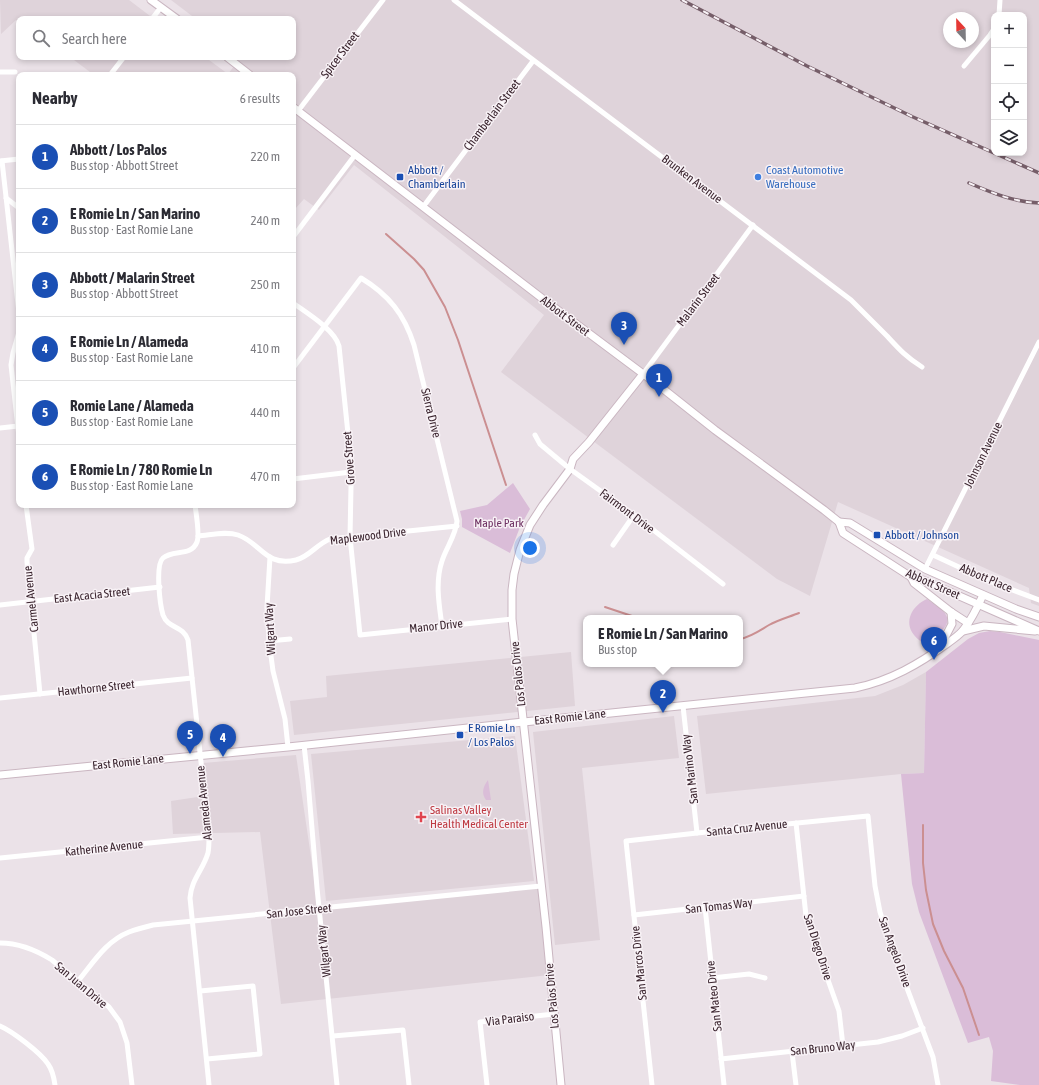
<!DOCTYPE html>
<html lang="en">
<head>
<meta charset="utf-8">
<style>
	body { margin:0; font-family:"Asap Condensed",sans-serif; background:#f2f2f3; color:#2b2b33 }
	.controls { position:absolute; right:12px; top:12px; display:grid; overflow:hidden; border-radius:8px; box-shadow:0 2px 6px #0003 }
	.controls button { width:36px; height:36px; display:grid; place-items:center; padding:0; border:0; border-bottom:1px solid #e1e1e2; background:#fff; color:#2b2b33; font:20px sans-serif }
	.compass { position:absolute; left:943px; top:12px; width:36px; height:36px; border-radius:50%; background:#fff; box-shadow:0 2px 6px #0003; rotate:338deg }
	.you { position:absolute; left:530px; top:548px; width:14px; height:14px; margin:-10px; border:3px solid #fff; border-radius:50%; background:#1a73e8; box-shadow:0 0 0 6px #1a73e833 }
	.badge { display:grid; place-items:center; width:26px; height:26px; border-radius:50%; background:#7c3aed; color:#fff; font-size:13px; font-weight:700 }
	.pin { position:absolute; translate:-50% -33px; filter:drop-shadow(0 1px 2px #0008) }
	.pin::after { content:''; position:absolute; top:21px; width:14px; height:12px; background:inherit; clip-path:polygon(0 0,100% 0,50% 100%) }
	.popup { position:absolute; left:583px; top:615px; width:160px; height:52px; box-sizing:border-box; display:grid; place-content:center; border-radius:8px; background:#fff; filter:drop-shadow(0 1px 3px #0005); font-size:13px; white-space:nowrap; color:#7c7c81 }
	.popup b { font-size:15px; color:#2b2b33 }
	.popup::after { content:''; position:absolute; left:50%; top:100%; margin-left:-8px; border:8px solid transparent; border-top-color:#fff }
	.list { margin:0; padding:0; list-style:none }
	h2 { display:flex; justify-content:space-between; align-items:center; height:52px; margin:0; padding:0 16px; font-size:17px }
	h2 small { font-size:13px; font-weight:400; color:#7c7c81 }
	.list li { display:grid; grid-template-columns:26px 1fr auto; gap:12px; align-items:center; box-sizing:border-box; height:64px; padding:0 16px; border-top:1px solid #e1e1e2 }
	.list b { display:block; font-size:15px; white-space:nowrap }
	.list p { margin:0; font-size:13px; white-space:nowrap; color:#7c7c81 }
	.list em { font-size:13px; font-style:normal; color:#7c7c81 }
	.icon { flex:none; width:22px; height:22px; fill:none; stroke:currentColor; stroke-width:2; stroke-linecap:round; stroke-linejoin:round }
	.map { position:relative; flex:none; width:1039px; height:1085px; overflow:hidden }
	.search { position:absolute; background:#fff; box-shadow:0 2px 6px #0003; left:16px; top:16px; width:280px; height:44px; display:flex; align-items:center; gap:10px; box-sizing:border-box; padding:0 14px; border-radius:8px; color:#7c7c81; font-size:15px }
	.panel { position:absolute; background:#fff; box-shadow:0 2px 6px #0003; left:16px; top:72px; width:280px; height:436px; border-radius:8px }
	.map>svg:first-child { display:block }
	.built { fill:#dfd3da; fill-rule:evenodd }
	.green { fill:#dabdd8 }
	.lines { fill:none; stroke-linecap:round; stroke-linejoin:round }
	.stream { stroke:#cb8f91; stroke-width:2 }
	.secondary-casing { stroke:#cab6c1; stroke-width:9 }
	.street { stroke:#fff; stroke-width:5 }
	.secondary { stroke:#fff; stroke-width:7 }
	.rail-casing { stroke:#765e69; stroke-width:3.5 }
	.rail { stroke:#f8f2f6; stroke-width:2; stroke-dasharray:6; stroke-linecap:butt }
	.transit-dot { fill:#1a4fb4; stroke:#f8f2f6; stroke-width:1.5 }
	.shop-dot { fill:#3f7fe0; stroke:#f8f2f6; stroke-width:1.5 }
	.health-dot { fill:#e0444e; stroke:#f8f2f6; stroke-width:1.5 }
	.labels { text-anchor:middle; stroke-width:3; stroke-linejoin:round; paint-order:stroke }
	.street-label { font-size:12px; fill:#3a242e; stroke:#f8f2f6 }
	.transit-label { font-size:12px; fill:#164399; stroke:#f8f2f6; text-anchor:start }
	.shop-label { font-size:12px; fill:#366cbe; stroke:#f8f2f6; text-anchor:start }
	.park-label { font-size:12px; fill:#6e3162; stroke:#f8f2f6 }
	.health-label { font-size:12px; fill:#be3a42; stroke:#f8f2f6; text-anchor:start }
</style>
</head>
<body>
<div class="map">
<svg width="1039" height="1085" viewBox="0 0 1039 1085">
	<rect width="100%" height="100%" fill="#ebe2e8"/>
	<g class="built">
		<path d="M0 0H129L154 19H19V22L16 20 1 34Z"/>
		<path d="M171 0H1039V606L1031 603 1029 588 838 502 810 596 777 579 501 372 544 315 354 165 319 210 304 199 295 209 293 208V75H94L70 57H205L228 74 241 57H293V19H196ZM994 15H1024V153H994ZM949 18H973V42H949Z"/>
		<path d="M571 652 575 706 294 735 290 701 327 697 326 676Z"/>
		<path d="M926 672 924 773 901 774 706 794 697 716 875 696 903 685Z"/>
		<path d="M674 716 679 758 582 768 600 940 555 945 533 732Z"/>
		<path d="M515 736 534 881 326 901 311 754Z"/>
		<path d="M296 755 316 891 319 909 541 886 550 975 281 1004 260 832 173 834 171 801 204 796 203 763Z"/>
	</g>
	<g class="green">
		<path d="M513 483 530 509 520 527 510 553 462 527V519L460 511 487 505Z"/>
		<path d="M927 599C932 603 938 606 943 611 957 625 934 637 924 644 921 641 917 639 914 635 903 621 913 605 927 599Z"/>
		<path d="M990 631 1000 632 1039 640V1085H1020L991 1081 993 1051 989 1037 968 1043 919 912 912 884 901 774 924 773 926 672 968 639 979 633Z"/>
		<path d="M488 780 491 800H486C481 793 483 787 488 780Z"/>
	</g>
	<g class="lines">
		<g class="stream">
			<path d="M386 234 414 259 424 270 445 307 458 340 506 485"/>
			<path d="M605 607 638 618"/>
			<path d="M740 639C751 637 759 631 769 625 778 620 789 617 799 613"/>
			<path d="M923 825V863L926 890 933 924 944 951 963 988 979 1035"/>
		</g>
		<g class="secondary-casing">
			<g id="secondary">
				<path d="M151 0 177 19"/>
				<path d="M227 57 250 75"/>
				<path d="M293 107 543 299 662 388 715 430 824 510 839 522 843 533 911 577 923 580 1039 631"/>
				<path d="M839 522 850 523 925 569 1016 609 1039 617"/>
				<path d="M911 577 914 583 951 612 968 623"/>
				<path d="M963 631 984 626 1035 631"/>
				<path d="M939 649 952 624 951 612"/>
				<path d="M0 775 288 747 514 723 855 688C890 681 919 664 948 643 953 639 960 635 964 629 972 619 978 606 983 595"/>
				<path d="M561 1085 546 927 512 619V590L514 574 520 550 530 525 543 505 570 469 573 459 589 442 643 374"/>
			</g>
		</g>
		<g class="street">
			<path d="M454 0 851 300C863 312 875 324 887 336 899 349 906 357 922 367"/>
			<path d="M999 15 1000 0"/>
			<path d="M152 19 161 7"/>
			<path d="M964 66 990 35 994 29"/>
			<path d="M0 72H15"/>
			<path d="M110 75 124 57"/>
			<path d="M298 111 383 0"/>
			<path d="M0 161 19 159"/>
			<path d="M2 161 19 313"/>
			<path d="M6 198 19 208"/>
			<path d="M423 207 533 61"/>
			<path d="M293 237 355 155"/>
			<path d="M293 303C307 313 335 330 339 346L351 463V487L350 537 360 635 512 619"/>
			<path d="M19 332 13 353 11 365 19 437"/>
			<path d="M293 368 361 278C389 295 404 314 414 345L457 521C456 535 446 548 442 561 435 582 439 604 442 626"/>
			<path d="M643 374 753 225"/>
			<path d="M0 428 18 426"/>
			<path d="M535 435 540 444 570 469 634 515 723 584"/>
			<path d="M293 479 351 472"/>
			<path d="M26 505 32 549 27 558V562L40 694"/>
			<path d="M195 505C196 513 200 535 197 542 191 557 173 549 163 558 155 565 160 605 163 615 168 629 183 625 188 640L209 837C209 843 209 848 208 853 203 870 191 880 190 898L209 1085"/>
			<path d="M198 536C211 535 226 531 238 535 261 543 265 567 296 560 309 557 317 544 330 539L457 526"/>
			<path d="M613 545 634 515"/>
			<path d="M933 555 989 581 1039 600"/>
			<path d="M270 557 267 607 269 641 273 671 285 719 288 747"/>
			<path d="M925 569 1039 342"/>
			<path d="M0 605 160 587"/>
			<path d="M269 641 290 639"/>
			<path d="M0 698 192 678"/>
			<path d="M683 706 697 833"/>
			<path d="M304 745 308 781 317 888 337 1085"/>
			<path d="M796 823 806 916 811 932 839 1011 843 1046"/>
			<path d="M0 858 209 837"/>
			<path d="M705 907 724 1085"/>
			<path d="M634 915 804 896"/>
			<path d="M0 943C20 943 36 950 52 960L109 1007 120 1022 127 1043 132 1085"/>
			<path d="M712 978 749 974 765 978"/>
			<path d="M78 981C93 963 106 941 129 932 137 929 145 927 153 925L541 886"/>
			<path d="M200 991 253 986 260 1054 207 1059"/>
			<path d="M0 1026C12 1031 41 1053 48 1064 53 1071 54 1078 55 1085"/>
			<path d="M333 1036 403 1030 409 1085"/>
			<path d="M792 1052 796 1085"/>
			<path d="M721 1059 878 1042 902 1036 923 1028"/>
			<path d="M487 1085 480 1022 554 1014"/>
			<path d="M652 1085 626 841 697 833 868 816 875 886 880 912 890 943 933 1057 938 1085"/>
		</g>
		<use href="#secondary" class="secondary"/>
		<g class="rail-casing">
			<g id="rail">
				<path d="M682 0 807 66 913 117 1039 173"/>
				<path d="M969 183C992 193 1014 202 1039 203"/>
			</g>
		</g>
		<use href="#rail" class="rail"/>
	</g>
	<g class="transit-dot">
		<rect x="396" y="173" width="8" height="8" rx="2"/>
		<rect x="873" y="531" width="8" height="8" rx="2"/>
		<rect x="456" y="731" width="8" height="8" rx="2"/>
	</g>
	<circle class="shop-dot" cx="758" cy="177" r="4"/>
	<path class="health-dot" d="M419 811h4v4h4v4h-4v4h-4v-4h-4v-4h4z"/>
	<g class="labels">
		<g class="street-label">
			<text transform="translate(340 55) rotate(-53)" y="4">Spicer Street</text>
			<text transform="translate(492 115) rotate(-53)" y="4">Chamberlain Street</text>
			<text transform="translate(692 179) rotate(37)" y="4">Brunken Avenue</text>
			<text transform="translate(698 300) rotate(-53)" y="4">Malarin Street</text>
			<text transform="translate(565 316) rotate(37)" y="4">Abbott Street</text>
			<text transform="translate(431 413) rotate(76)" y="4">Sierra Drive</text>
			<text transform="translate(983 455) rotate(-64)" y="4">Johnson Avenue</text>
			<text transform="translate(349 458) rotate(-94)" y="4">Grove Street</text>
			<text transform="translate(627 511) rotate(37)" y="4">Fairmont Drive</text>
			<text transform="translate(368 536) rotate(-7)" y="4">Maplewood Drive</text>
			<text transform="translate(986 578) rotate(23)" y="4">Abbott Place</text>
			<text transform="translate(933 584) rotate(24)" y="4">Abbott Street</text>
			<text transform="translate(92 595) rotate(-6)" y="4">East Acacia Street</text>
			<text transform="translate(31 599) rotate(-96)" y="4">Carmel Avenue</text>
			<text transform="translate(436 626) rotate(-6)" y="4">Manor Drive</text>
			<text transform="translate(270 629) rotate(-93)" y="4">Wilgart Way</text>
			<text transform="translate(518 674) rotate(-96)" y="4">Los Palos Drive</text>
			<text transform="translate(96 688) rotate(-6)" y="4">Hawthorne Street</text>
			<text transform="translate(570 717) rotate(-6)" y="4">East Romie Lane</text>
			<text transform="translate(128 762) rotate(-6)" y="4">East Romie Lane</text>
			<text transform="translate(690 769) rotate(-97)" y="4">San Marino Way</text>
			<text transform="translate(204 803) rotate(-96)" y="4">Alameda Avenue</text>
			<text transform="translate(747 828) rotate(-6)" y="4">Santa Cruz Avenue</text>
			<text transform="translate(104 848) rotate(-6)" y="4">Katherine Avenue</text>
			<text transform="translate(719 906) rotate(-6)" y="4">San Tomas Way</text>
			<text transform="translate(299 911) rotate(-6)" y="4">San Jose Street</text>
			<text transform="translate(818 947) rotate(72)" y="4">San Diego Drive</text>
			<text transform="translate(324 951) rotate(-96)" y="4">Wilgart Way</text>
			<text transform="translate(895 952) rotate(70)" y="4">San Angelo Drive</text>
			<text transform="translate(639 963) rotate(-96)" y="4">San Marcos Drive</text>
			<text transform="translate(81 985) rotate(40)" y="4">San Juan Drive</text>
			<text transform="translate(552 996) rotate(-95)" y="4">Los Palos Drive</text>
			<text transform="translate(714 996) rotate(-96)" y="4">San Mateo Drive</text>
			<text transform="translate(510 1019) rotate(-7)" y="4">Via Paraiso</text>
			<text transform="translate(823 1048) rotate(-6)" y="4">San Bruno Way</text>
		</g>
		<g class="transit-label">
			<text x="408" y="174">Abbott /<tspan x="408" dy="14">Chamberlain</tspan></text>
			<text x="885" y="539">Abbott / Johnson</text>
			<text x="468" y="732">E Romie Ln<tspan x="468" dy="14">/ Los Palos</tspan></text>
		</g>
		<g class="shop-label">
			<text x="766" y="174">Coast Automotive<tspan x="766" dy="14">Warehouse</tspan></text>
		</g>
		<g class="park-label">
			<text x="499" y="527">Maple Park</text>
		</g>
		<g class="health-label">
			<text x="430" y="814">Salinas Valley<tspan x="430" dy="14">Health Medical Center</tspan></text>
		</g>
	</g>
</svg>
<div class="controls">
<button>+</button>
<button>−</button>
<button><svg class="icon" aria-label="locate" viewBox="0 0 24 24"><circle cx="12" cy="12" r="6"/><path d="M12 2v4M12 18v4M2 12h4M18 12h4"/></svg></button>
<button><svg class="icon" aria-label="layers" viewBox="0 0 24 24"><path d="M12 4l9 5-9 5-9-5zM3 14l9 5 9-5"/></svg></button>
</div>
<svg class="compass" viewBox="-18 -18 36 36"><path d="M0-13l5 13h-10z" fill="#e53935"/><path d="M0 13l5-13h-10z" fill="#7c7c81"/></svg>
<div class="you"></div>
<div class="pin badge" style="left:659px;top:397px;background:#1a4fb4">1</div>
<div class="pin badge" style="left:663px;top:713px;background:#1a4fb4">2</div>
<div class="popup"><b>E Romie Ln / San Marino</b>Bus stop</div>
<div class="pin badge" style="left:624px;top:345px;background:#1a4fb4">3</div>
<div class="pin badge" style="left:223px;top:757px;background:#1a4fb4">4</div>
<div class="pin badge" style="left:190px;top:754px;background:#1a4fb4">5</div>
<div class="pin badge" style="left:934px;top:660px;background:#1a4fb4">6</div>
<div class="search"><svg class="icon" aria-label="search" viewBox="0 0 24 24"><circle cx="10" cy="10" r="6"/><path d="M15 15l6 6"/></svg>Search here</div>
<section class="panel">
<h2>Nearby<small>6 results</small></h2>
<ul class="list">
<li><span class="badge" style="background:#1a4fb4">1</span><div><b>Abbott / Los Palos</b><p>Bus stop · Abbott Street</p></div><em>220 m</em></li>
<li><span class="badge" style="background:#1a4fb4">2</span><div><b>E Romie Ln / San Marino</b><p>Bus stop · East Romie Lane</p></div><em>240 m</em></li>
<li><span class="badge" style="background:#1a4fb4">3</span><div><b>Abbott / Malarin Street</b><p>Bus stop · Abbott Street</p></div><em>250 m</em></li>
<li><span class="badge" style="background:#1a4fb4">4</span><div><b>E Romie Ln / Alameda</b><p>Bus stop · East Romie Lane</p></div><em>410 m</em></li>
<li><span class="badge" style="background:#1a4fb4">5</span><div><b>Romie Lane / Alameda</b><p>Bus stop · East Romie Lane</p></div><em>440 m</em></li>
<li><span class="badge" style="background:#1a4fb4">6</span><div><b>E Romie Ln / 780 Romie Ln</b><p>Bus stop · East Romie Lane</p></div><em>470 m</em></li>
</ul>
</section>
</div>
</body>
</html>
